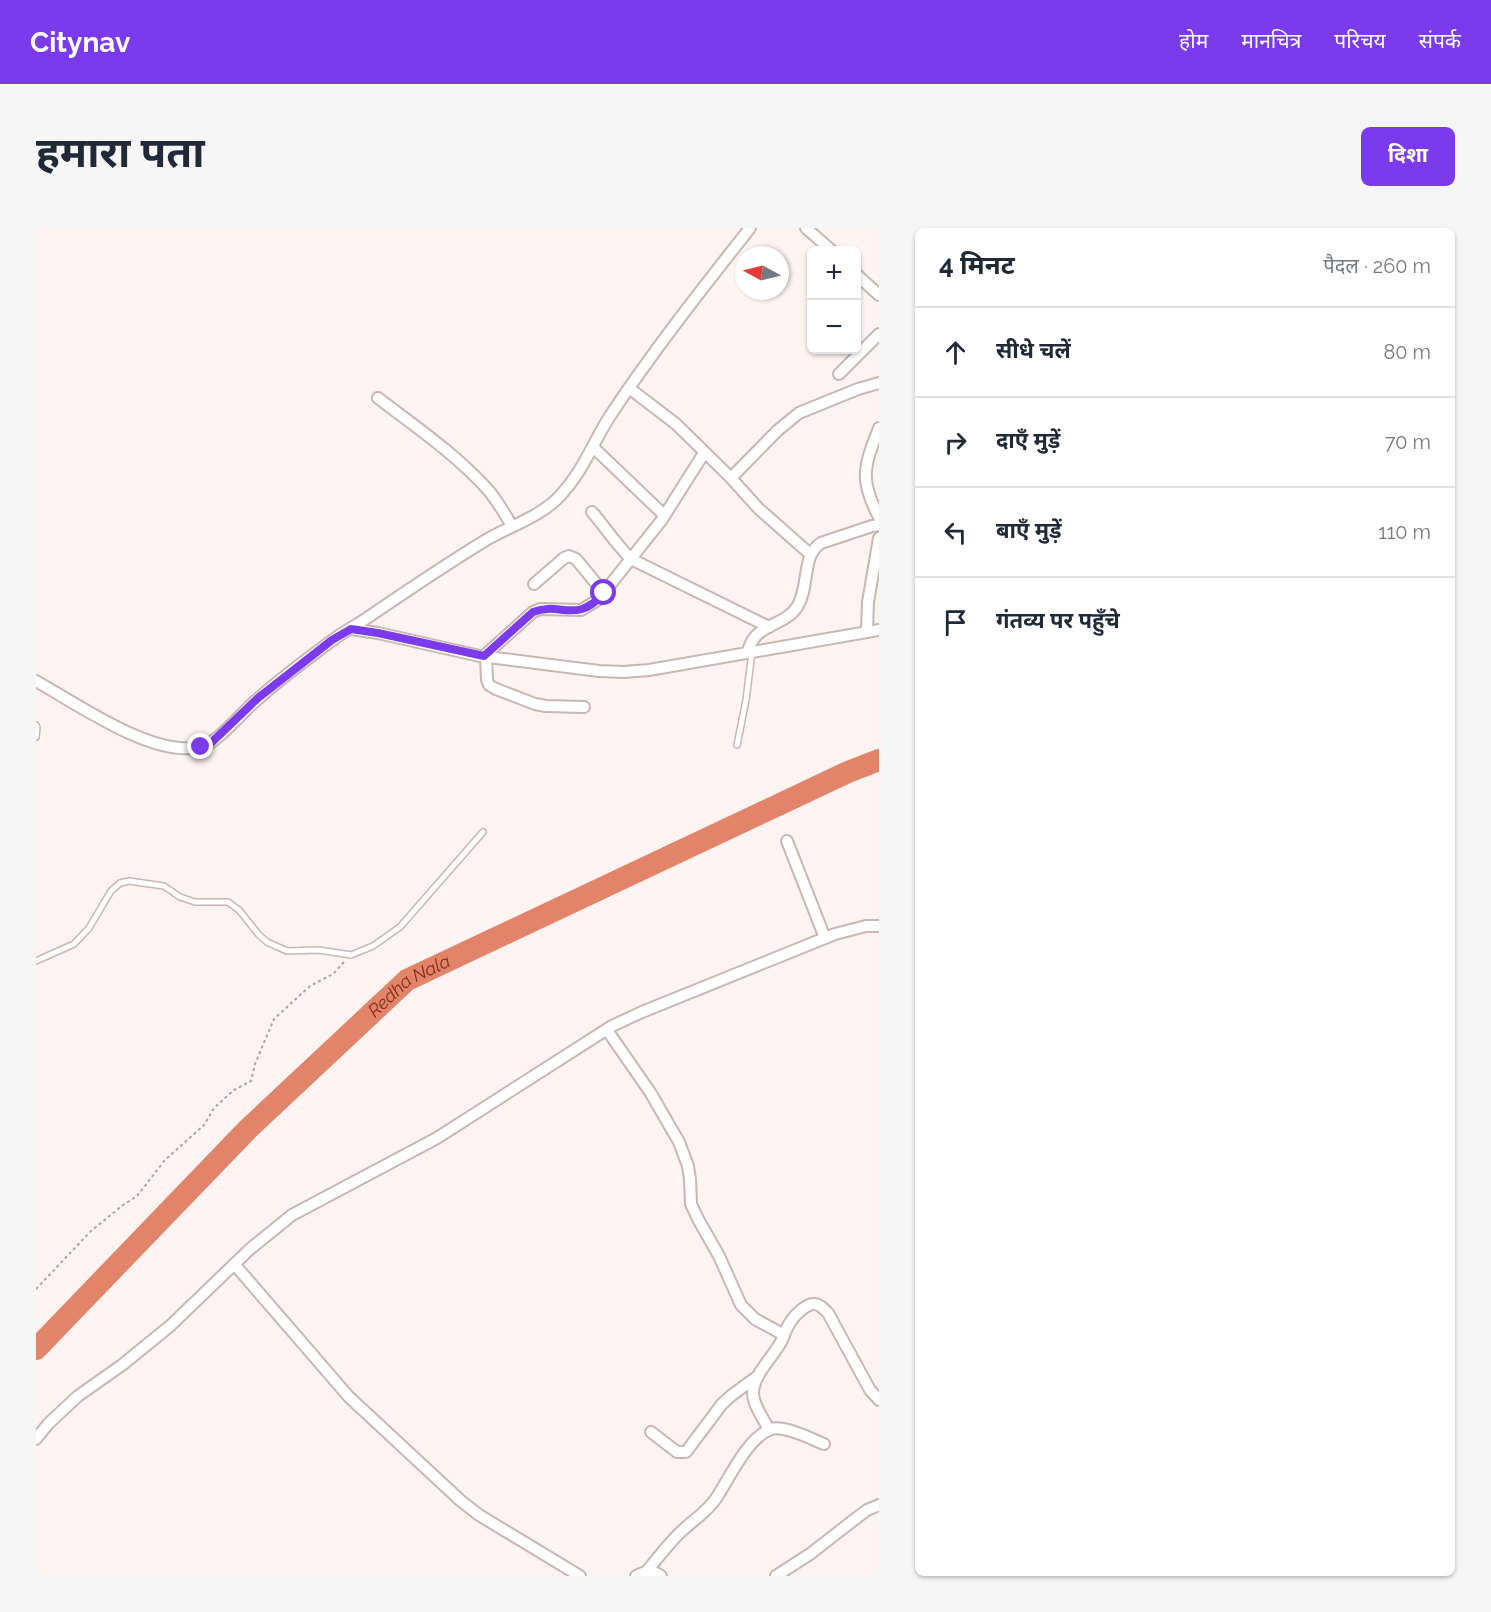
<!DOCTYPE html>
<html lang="hi">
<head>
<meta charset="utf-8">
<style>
	body { margin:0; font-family:Raleway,"Noto Sans Devanagari",sans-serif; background:#f6f6f7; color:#1f2937 }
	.controls { position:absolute; right:18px; top:18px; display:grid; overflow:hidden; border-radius:9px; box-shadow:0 2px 4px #0004 }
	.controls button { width:54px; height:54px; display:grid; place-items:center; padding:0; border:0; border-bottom:2px solid #e0e1e3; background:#fff; color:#1f2937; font:30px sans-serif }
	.compass { position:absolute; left:699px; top:18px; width:54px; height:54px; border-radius:50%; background:#fff; box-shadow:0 2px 4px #0004; rotate:277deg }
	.stop { position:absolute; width:18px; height:18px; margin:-14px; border:4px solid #7c3aed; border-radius:50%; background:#fff }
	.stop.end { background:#7c3aed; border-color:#fff; box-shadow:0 2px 6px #0008 }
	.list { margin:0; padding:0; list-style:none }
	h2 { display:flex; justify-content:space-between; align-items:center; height:78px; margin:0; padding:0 24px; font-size:26px }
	h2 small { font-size:20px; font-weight:400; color:#747a83 }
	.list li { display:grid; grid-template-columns:39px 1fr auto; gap:18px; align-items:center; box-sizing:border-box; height:90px; padding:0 24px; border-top:2px solid #e0e1e3 }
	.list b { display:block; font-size:22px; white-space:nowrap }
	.list em { font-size:20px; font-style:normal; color:#747a83 }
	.icon { flex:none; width:33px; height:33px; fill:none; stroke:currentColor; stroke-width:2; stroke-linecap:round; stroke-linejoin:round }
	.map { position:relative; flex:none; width:843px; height:1348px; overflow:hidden; border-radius:9px }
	header { display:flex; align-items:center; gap:36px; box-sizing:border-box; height:84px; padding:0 30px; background:#7c3aed; color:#fff }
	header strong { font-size:28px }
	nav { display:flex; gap:33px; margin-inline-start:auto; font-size:21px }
	.intro { display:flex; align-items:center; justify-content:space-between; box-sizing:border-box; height:144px; padding:0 36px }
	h1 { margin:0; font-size:42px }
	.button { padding:15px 27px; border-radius:9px; background:#7c3aed; color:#fff; font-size:21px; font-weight:700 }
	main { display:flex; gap:36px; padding:0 36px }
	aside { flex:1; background:#fff; border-radius:9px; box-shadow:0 2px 4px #0004 }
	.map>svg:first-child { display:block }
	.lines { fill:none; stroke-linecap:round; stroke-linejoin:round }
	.river { stroke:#e2846a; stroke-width:22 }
	.lane-casing { stroke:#c8b7b2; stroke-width:8 }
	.street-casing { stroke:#c8b7b2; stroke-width:14 }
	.path { stroke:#ada3a1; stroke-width:2; stroke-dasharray:3 3; stroke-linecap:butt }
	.lane { stroke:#fff; stroke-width:5 }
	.street { stroke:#fff; stroke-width:10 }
	.route { stroke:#7c3aed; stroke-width:8 }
	.labels { text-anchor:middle; stroke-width:5; stroke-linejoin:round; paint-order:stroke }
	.water-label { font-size:18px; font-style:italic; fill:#822e17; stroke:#fff4f1 }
</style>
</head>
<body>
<header>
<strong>Citynav</strong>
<nav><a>होम</a><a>मानचित्र</a><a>परिचय</a><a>संपर्क</a></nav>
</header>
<div class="intro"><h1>हमारा पता</h1><a class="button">दिशा</a></div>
<main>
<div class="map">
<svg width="843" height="1348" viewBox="0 0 843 1348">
	<rect width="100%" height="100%" fill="#fff4f1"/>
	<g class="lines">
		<path class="river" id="s1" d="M0 1121 212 901 371 752 812 544 843 532"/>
		<g class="lane-casing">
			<g id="lane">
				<path d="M0 497 1 500 0 509"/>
				<path d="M701 517 710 472 716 424"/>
				<path d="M0 733 38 716 53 700 75 663 84 655 93 653 128 658 144 669 159 674H192L203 682 223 707 231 714 251 723 283 722 315 727 337 718 364 699 447 604"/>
			</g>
		</g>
		<g class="street-casing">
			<g id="street">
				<path d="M770 0 795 22"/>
				<path d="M820 46 843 67"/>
				<path d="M803 146 843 106"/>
				<path d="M593 160 640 196 695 250 722 280 774 326"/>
				<path d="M342 170C380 199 421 227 453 263 462 274 469 286 476 298"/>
				<path d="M843 200C828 238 823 252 843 289"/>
				<path d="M557 219 628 287"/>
				<path d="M695 250 741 203 763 185 822 161 843 155"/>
				<path d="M556 284C569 299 580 316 595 331L733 399"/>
				<path d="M498 356 528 330 533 328 540 331 568 365"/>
				<path d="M315 401 342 405 444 428 563 443 588 444 613 442 843 402"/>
				<path d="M831 404 832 374 843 310"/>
				<path d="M711 425C714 418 716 410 723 405 735 395 752 393 761 379 774 359 765 328 785 315L836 298 843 297"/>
				<path d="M448 428 497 384 504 381 545 382 562 372 625 293 668 225"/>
				<path d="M450 429 451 452 453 457 460 461 499 476 510 478 548 479"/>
				<path d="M0 453C39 475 111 525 156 520 162 520 168 519 174 515 190 505 208 482 223 470 245 450 270 432 294 414 307 404 321 397 334 388 372 362 411 336 450 312 474 298 504 289 524 268 548 242 556 216 574 188 617 123 666 61 714 0"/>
				<path d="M751 613 789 710"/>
				<path d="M571 802 614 864 643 914 652 938 654 951 655 976 662 991 683 1028 705 1077 719 1091 748 1107"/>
				<path d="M199 1037 313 1169 425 1273 443 1287 544 1348"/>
				<path d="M733 1202C728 1191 716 1176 717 1163 719 1145 736 1130 745 1114 748 1108 750 1100 755 1093 759 1087 769 1077 777 1076 783 1075 788 1081 792 1085L834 1162 843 1172"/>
				<path d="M615 1204 641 1224H650L686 1176 696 1167 722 1148"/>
				<path d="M0 1211 12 1196 42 1168 86 1137 134 1098 214 1021 256 987 401 910 576 798 606 784 799 706 830 698H843"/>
				<path d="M611 1343C623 1329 634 1313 648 1301 660 1290 672 1283 681 1269 694 1249 712 1209 735 1201 749 1197 775 1211 788 1216"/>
				<path d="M600 1348C610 1343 616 1341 625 1348"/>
				<path d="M740 1348 774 1326 823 1288 831 1282 843 1277"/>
			</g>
		</g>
		<path class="path" d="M0 1061 55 1003 87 977 101 968 129 932 168 897 178 880 198 862 215 853 219 836 238 791 274 758 297 746 308 734"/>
		<use href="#lane" class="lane"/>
		<use href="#street" class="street"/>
	</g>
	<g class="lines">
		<path class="route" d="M165 519 175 515 222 470 296 412 315 401 342 405 448 428 497 384C525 373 540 397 568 365"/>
	</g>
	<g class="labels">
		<g class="water-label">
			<text dy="6" stroke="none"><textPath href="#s1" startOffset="522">Redha Nala</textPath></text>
		</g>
	</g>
</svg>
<div class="controls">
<button>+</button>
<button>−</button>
</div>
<svg class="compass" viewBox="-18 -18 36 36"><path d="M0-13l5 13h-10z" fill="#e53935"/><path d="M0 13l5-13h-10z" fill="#747a83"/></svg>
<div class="stop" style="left:568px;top:365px"></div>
<div class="stop end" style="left:165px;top:519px"></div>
</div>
<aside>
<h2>4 मिनट<small>पैदल · 260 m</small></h2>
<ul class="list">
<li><svg class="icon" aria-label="ahead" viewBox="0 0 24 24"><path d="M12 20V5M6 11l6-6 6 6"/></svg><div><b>सीधे चलें</b></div><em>80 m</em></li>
<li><svg class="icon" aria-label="right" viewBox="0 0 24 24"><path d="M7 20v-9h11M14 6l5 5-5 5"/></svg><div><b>दाएँ मुड़ें</b></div><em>70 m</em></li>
<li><svg class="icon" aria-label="left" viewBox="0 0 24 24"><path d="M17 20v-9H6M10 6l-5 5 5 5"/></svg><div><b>बाएँ मुड़ें</b></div><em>110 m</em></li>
<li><svg class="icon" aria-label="arrive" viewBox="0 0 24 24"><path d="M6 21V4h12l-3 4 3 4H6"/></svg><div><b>गंतव्य पर पहुँचे</b></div></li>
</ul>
</aside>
</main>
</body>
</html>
